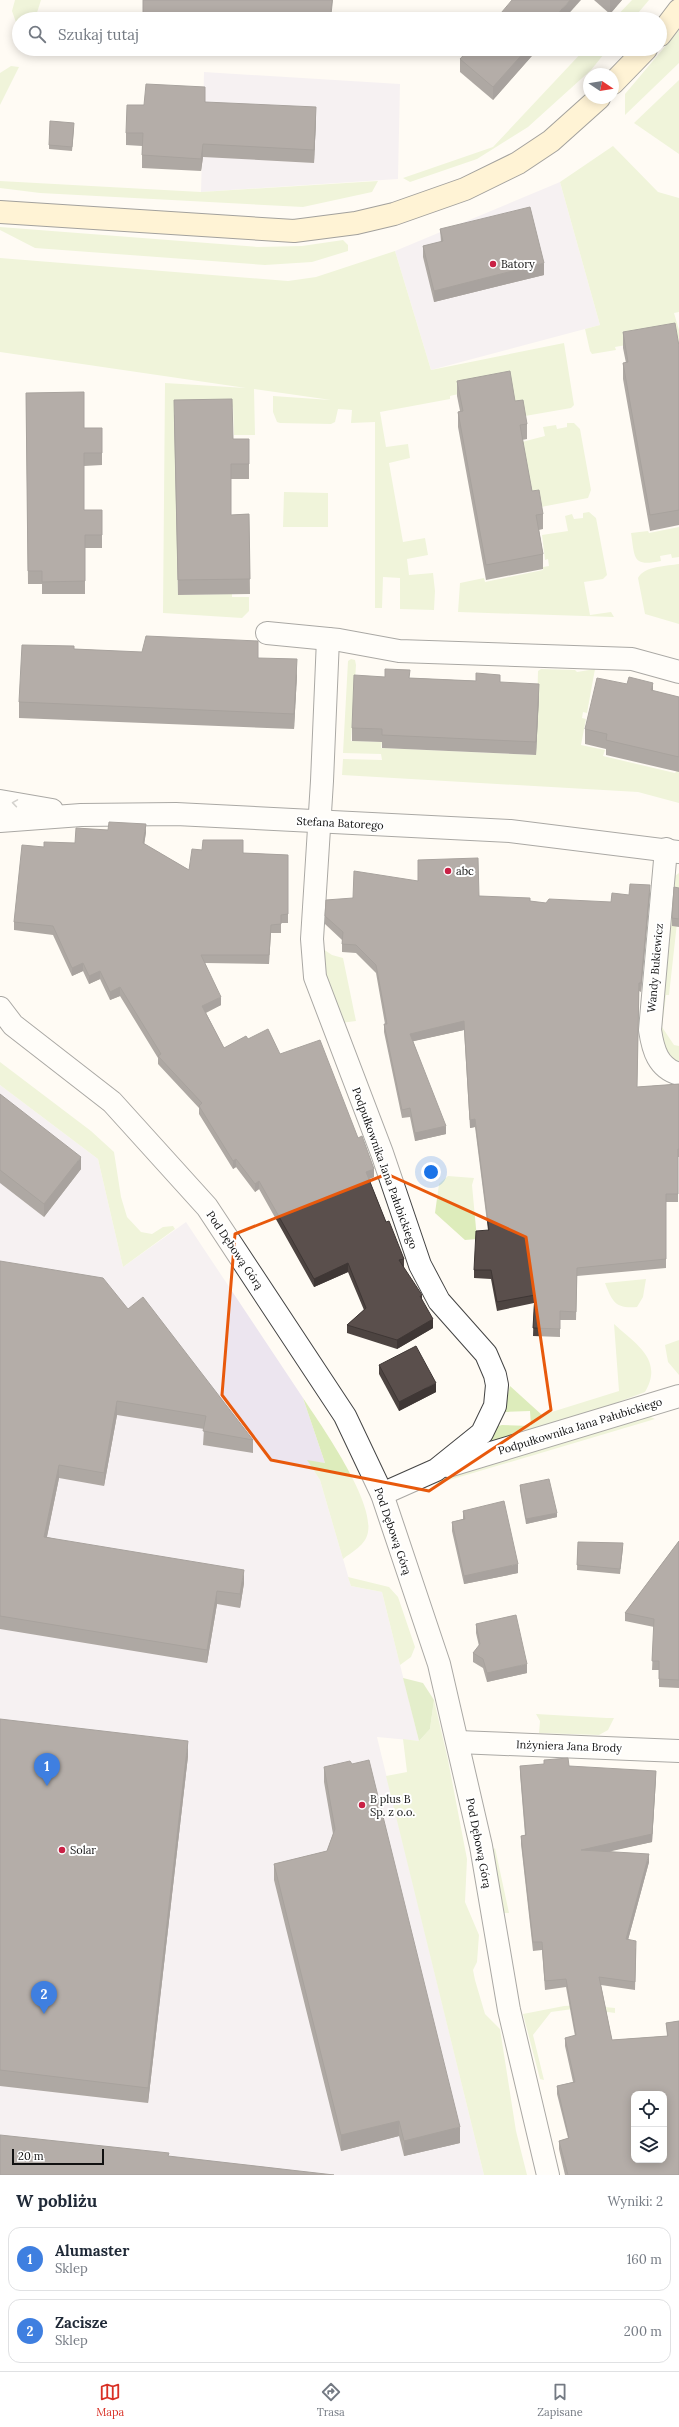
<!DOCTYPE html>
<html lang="pl">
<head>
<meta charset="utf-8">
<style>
	body { margin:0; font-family:Lora,serif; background:#f2f2f3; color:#1f2937 }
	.controls { position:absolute; right:12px; bottom:12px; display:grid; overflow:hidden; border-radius:8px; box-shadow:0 2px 10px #0003 }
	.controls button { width:36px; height:36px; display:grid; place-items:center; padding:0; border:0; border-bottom:1px solid #e0e1e3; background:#fff; color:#1f2937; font:20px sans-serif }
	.compass { position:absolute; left:583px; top:68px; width:36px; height:36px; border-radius:50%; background:#fff; box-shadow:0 2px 10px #0003; rotate:102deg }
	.scale { position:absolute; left:12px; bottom:10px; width:92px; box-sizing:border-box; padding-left:4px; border:2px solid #111; border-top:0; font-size:11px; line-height:14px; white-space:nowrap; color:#111; -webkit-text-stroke:3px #fff; paint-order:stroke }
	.you { position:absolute; left:431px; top:1172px; width:14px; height:14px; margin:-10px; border:3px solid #fff; border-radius:50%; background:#1a73e8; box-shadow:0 0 0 6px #1a73e833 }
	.badge { display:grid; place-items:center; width:26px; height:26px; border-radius:50%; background:#d93025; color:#fff; font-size:13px; font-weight:700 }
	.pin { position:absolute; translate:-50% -33px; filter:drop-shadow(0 1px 2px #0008) }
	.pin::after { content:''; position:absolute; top:21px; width:14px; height:12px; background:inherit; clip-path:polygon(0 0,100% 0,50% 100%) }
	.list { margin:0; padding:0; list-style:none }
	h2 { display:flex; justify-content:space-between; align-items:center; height:52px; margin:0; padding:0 16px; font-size:17px }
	h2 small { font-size:13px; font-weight:400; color:#747a83 }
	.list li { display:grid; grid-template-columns:26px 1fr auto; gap:12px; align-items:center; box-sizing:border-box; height:64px; margin:0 8px 8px; padding:0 8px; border:1px solid #e0e1e3; border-radius:12px }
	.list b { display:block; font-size:15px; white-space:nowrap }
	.list p { margin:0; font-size:13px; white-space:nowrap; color:#747a83 }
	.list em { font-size:13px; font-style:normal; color:#747a83 }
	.icon { flex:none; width:22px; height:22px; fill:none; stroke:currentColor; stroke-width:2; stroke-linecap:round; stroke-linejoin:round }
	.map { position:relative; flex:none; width:679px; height:2175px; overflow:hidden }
	.search { position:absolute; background:#fff; box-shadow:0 2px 10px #0003; left:12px; right:12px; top:12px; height:44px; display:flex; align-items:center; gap:10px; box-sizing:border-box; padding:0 14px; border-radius:22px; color:#747a83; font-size:15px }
	.sheet { height:196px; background:#fff }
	nav { display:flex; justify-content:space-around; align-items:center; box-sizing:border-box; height:56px; border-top:1px solid #e0e1e3; background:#fff; font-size:11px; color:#747a83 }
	nav a { display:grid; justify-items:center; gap:2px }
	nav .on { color:#d93025 }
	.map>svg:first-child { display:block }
	.industrial { fill:#ece5ef }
	.green { fill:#ddecbb }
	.forest { fill:#c4de99 }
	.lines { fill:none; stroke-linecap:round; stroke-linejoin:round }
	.street-casing { stroke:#444; stroke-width:24 }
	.secondary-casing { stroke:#333; stroke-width:24 }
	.street { stroke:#fff; stroke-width:22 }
	.secondary { stroke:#ffe9af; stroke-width:22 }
	.wall { fill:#4d4441 }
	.shaded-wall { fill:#3f3735 }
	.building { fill:#5a4f4c; stroke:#3f3735; fill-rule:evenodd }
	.oneway { stroke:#a0a0a0 }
	.marked { fill:none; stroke:#e8590c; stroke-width:3; stroke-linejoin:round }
	.poi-dot { fill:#c92145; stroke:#fff; stroke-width:1.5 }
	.labels { text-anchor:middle; stroke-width:4; stroke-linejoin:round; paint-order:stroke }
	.poi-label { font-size:11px; fill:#111; stroke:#fff; text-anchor:start }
	.street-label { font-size:11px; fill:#111; stroke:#fff }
</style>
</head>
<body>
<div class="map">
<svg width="679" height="2175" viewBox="0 0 679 2175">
	<rect width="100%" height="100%" fill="#fffbf4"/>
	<g class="industrial">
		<path d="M204 72 400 84 398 179 201 192Z"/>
		<path d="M560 182 600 325 431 370 395 251Z"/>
		<path d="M0 1085 98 1159 123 1267 186 1222 303 1398 325 1463 308 1461 320 1480 351 1586 382 1592 419 1741 377 1737 484 2175H0Z"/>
	</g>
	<g class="green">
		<path d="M15 0H41L35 19H19V31L12 11Z"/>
		<path d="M632 0H649L633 19H614Z"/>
		<path d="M679 30V63L625 115V94Z"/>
		<path d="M585 49H608L591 70 528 127 477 159 410 182 403 178 493 147Z"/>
		<path d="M11 66 19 67 0 105V73Z"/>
		<path d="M679 80V154L634 123Z"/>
		<path d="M613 146 658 192 679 198V312L674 313 679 330V354L675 336 615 347 616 350 592 354 590 351 585 329 600 325 560 182Z"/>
		<path d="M0 181 201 192 378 181 372 192 303 207 40 193 0 188Z"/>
		<path d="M0 227 258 247 302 246 343 240 348 245V251L312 262 265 265 35 248 0 230Z"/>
		<path d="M395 251 431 370 564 343 574 405 571 408 525 416 516 414 511 384 454 395 450 396V399L380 412 386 447 408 444 410 458 389 463 403 542 425 538 428 555 407 559 409 575 433 573 435 591 434 610 400 609V578L383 577 382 608H375V422L351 423 352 410 338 409 335 422 331 424 280 423 277 422 273 412V396L331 400 254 389 255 435H234L233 407H213L175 415 178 595 232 594V597H249V611L242 618 163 613 165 383 246 388 0 352V258L288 281 316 277Z"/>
		<path d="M567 423H574L580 429 591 490 588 498 541 507 533 504 522 442 545 436 543 427 556 425 557 429 567 427Z"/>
		<path d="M284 492 328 493V527H283Z"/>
		<path d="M589 512 596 518 607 575 603 579 584 582 590 615 611 612 614 617 458 612 460 583 484 578 485 582 543 570V567L549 566 548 559 545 560 542 535 568 531 565 516 572 514 574 519 583 518V513Z"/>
		<path d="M679 527V557L672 558 671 554 660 556 661 561C632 567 635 558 631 533L648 531 649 533Z"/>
		<path d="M679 564V624L645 614 638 578C644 566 667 566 679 564Z"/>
		<path d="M351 659 355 660 356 665 351 741 382 742 381 748 536 755 538 671 541 669 575 670 577 672 595 669 587 713 583 712 582 718 586 719 581 745 605 750 603 756 675 773 679 768V803L638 792 342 775 343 759 382 760 381 754 343 753 348 661Z"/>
		<path d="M679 873V905L669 995H666L662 1027 674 1045 679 1046V1065L669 1061 659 1039 656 1009 675 876Z"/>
		<path d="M320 947 332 955 343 958 356 1021 341 1023 322 974Z"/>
		<path d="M0 1062 91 1131 114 1152 121 1197 127 1217 141 1232 152 1234 163 1227 173 1226 175 1229 123 1267 98 1159 0 1085Z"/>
		<path d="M448 1176 474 1178 472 1185 477 1239 465 1240 435 1213 439 1184Z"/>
		<path d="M646 1279 643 1297 637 1307C615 1309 612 1301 605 1283Z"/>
		<path d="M614 1324C636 1344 664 1360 645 1392L494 1449 482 1447 494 1427 502 1425 531 1426 530 1411 503 1412 510 1386 542 1415 619 1391Z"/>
		<path d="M679 1340V1375L668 1362 665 1345Z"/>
		<path d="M303 1398C321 1425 374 1500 368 1532 366 1545 352 1552 343 1559L320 1480 307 1460 325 1463Z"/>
		<path d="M646 1415 655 1419 436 1484 459 1469Z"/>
		<path d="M348 1577 389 1587 398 1597 415 1647 411 1657 400 1665 382 1592 351 1586Z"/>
		<path d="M434 1700 448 1760 467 1859 465 1902 479 1935 477 1962 473 1970 475 1980 485 2014 500 2029 516 2131 527 2175H484L386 1776 407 1772 403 1739 419 1741 430 1729Z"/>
		<path d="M536 1714 607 1718H614L608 1730 599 1735 539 1733 540 1721Z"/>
		<path d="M495 1848 509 1913H501L491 1851Z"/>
		<path d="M582 2005 615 2008V2013L580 2008 551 2012 533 2035 544 2080 540 2079 523 2014 564 2006Z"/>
	</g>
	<path class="forest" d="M403 1678 423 1683 434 1700 430 1729 419 1741Z"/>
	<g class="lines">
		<g class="street-casing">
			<g id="street">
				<path d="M267 633 339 640 399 651 632 659 679 672"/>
				<path d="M328 639 322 781 312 939 315 977 382 1153 420 1265 439 1301 486 1354 495 1375 497 1385 495 1406 482 1433 436 1470 382 1494"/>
				<path d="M0 801 52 810"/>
				<path d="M0 821 81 815 176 814 510 831 679 852"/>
				<path d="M666 849 650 1030C653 1050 658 1068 679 1074"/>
				<path d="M0 1008 13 1025 112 1102 207 1207 345 1416 382 1494 439 1664 481 1846 509 2010 548 2175"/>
				<path d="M448 1466 679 1396"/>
				<path d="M458 1742 679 1751"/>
			</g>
		</g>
		<g class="secondary-casing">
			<g id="secondary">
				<path d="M660 35 679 10"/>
				<path d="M613 83 646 49"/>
				<path d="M0 212 294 231 356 223 394 214 465 189 518 163 551 141 599 98"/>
			</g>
		</g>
		<use href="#street" class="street"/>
		<use href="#secondary" class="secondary"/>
	</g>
	<g class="wall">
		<path d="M143 0 331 19H143Z"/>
		<path d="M594 0H622L610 14Z"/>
		<path d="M469 49H538L493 100 460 72V59Z"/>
		<path d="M205 102 316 120 314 163 203 157 201 171 142 168V146L126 145V133L144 105Z"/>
		<path d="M74 128 72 151 49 149V145Z"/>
		<path d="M440 229 544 275 434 302 423 257V246L441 242Z"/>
		<path d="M623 332 679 346V525L650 531 623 379V363H626L623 348Z"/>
		<path d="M457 381 515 401 527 424V439L522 440 532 491 543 514V529L539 530 543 554V569L486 580 458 427V412L460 411 457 396Z"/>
		<path d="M26 393 84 428H102V465L84 466V510H102V548H85V594H42V584H28Z"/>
		<path d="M174 415 233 439H249V479H231V515L249 514 250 594 178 595Z"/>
		<path d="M74 649 258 658 297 675 294 729 19 718V702Z"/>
		<path d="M410 678 500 682 539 696 536 755 382 748V742L352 741V728Z"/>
		<path d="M653 691 679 697V772L606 755V749L585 744V729Z"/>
		<path d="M146 832 144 844 189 870 243 853 288 855V923H281V933H271L269 964 205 963 221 1005 206 1013 224 1048 248 1039 280 1054 358 1138 374 1177 369 1179 386 1222 404 1259V1268L422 1301 433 1328 397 1349 347 1333V1325L364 1310 348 1272 314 1287 259 1189 255 1192 236 1167 233 1169 199 1114V1108L158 1064V1058L120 996 110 1000 100 979 89 984 83 971 72 976 53 935 14 930V922L44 847 75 843Z"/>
		<path d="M679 888V927L672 926V918Z"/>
		<path d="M650 893 641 992 639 991 637 1087 679 1084V1157H678V1202H666V1268L577 1276 576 1320H560V1337L533 1336 534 1303 497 1311 491 1279 474 1278V1270L488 1230 475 1127 470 1128 464 1030 413 1041 446 1134 415 1141 410 1117 402 1118 384 1032V1024H385L376 973 356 953 342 952V940L325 924V916L479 896 546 903 611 902 629 895Z"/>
		<path d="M0 1094 81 1169 44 1217 0 1183Z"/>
		<path d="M0 1261 128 1309 253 1440V1453L203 1445 204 1429 117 1415 104 1486 59 1478 47 1537 244 1583 240 1608 217 1604 207 1663 0 1629Z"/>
		<path d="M379 1365 436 1392 399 1411 379 1374Z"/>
		<path d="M520 1485 557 1517 526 1524 520 1490Z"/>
		<path d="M463 1511 518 1573 464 1584 452 1531V1522L463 1519Z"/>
		<path d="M679 1541V1688L659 1687V1670H652L654 1627 625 1621V1613Z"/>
		<path d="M578 1542 623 1548 620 1574 577 1570Z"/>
		<path d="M476 1624 527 1673 487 1682 483 1668 473 1662V1653L479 1646 476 1633Z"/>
		<path d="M0 1719 188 1756 148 2103 0 2086Z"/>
		<path d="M520 1766H569L656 1779 652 1842 609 1851 649 1862 628 1940 636 1949 635 1990 601 1985 612 2040 667 2036 666 2023 679 2021V2175H565L559 2149V2141L568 2138 557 2094V2086L573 2082 565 2046V2038L575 2036 566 1987 545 1990 542 1950 533 1951 521 1844V1836L525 1835 520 1774Z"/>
		<path d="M324 1767 460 2143 404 2156 399 2136 341 2151 274 1880V1864L327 1851 333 1834 324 1782Z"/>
	</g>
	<g class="shaded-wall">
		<path d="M332 0H333L331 19H330Z"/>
		<path d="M570 0H581L564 19H553Z"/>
		<path d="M610 0H622L610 14Z"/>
		<path d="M527 49H538L493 100V87Z"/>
		<path d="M316 107V120L314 163V150Z"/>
		<path d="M203 144V157L201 171V159Z"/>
		<path d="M544 263V275L434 302V291Z"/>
		<path d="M297 659V675L294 729V714Z"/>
		<path d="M653 683V698L651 690Z"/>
		<path d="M539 684V696L536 755V742Z"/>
		<path d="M146 824V832L143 852V843Z"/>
		<path d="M650 885V893L641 992V983Z"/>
		<path d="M83 963V971L72 976V968Z"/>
		<path d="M100 971V979L89 984V976Z"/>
		<path d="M120 987V996L110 1000V992Z"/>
		<path d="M221 997V1005L202 1014V1006Z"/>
		<path d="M464 1021V1030L410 1042V1034Z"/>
		<path d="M475 1119V1127L470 1128V1120Z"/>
		<path d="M446 1126V1134L415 1141V1133Z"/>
		<path d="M81 1157V1169L44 1217V1204Z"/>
		<path d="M236 1159V1167L233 1169V1161Z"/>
		<path d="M374 1169V1177L366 1180V1172Z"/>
		<path d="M259 1181V1189L255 1192V1184Z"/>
		<path d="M348 1263V1272L314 1287V1279Z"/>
		<path d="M422 1295V1303L420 1296Z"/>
		<path d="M433 1319V1328L397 1349V1340Z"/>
		<path d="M436 1383V1392L399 1411V1402Z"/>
		<path d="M117 1401V1415L104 1486V1473Z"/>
		<path d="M59 1465V1478L44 1550V1537Z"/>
		<path d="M557 1513V1517L526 1524V1519Z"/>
		<path d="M518 1564V1573L464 1584V1576Z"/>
		<path d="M244 1570V1583L240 1608V1594Z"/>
		<path d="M217 1591V1604L207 1663V1650Z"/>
		<path d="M527 1664V1673L487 1682V1673Z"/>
		<path d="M188 1741V1756L148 2103V2088Z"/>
		<path d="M656 1771 652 1842 581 1858V1850Z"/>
		<path d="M649 1854V1862L626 1947V1939Z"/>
		<path d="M399 2121V2136L341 2151V2135Z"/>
		<path d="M460 2127V2143L404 2156V2141Z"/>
	</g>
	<g class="building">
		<path d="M143 0H332L330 19H268L143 14Z"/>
		<path d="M512 0H570L553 19H496Z"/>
		<path d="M469 49H527L493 87 460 59Z"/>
		<path d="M146 84 205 87V102L316 107 314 150 203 144 201 159 142 155 143 133H126L127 105H144Z"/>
		<path d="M50 121 74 123 72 147 49 145Z"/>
		<path d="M530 207 544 263 434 291 423 246 443 241 440 229Z"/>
		<path d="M675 323 679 346V510L650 515 623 363 628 362 623 332Z"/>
		<path d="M510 371 515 401 523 400 527 424 520 425 532 491 539 490 543 514 536 515 543 554 486 565 458 412 463 411 457 381Z"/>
		<path d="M84 392V428H102V453H84V510H102V535H85V581L42 582V571H28L26 393Z"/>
		<path d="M232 399 233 439H249V464H231V515L249 514 250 579 178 580 174 400Z"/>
		<path d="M146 636 258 641V658L297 659 294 714 19 702 22 645 74 646V649L142 652Z"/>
		<path d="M385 669 410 670 409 678 476 681V673L500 675V682L539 684 536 742 382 735V729L352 728 354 675 385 677Z"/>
		<path d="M629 677 653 683 651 690 679 697V757L606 740 607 734 585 729 597 678 627 684Z"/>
		<path d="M109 822 146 824 143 843 189 870 192 849 202 850 203 840H243V853L288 855V914L281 915V924L271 925 269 955H201L221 997 202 1006 224 1048 246 1036 248 1039 268 1029 280 1054 320 1040 358 1138 362 1136 374 1169 366 1172 386 1222 389 1221 404 1259 399 1260 422 1295 420 1296 433 1319 397 1340 347 1325 366 1308 348 1263 314 1279 259 1181 255 1184 236 1159 233 1161 199 1106 202 1103 158 1056 161 1054 120 987 110 992 100 971 89 976 83 963 72 968 53 926 14 922 22 845 44 847V842L75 843 76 828 108 830Z"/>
		<path d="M478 858 479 896 530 898V901L546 903 549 899 611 902 612 893 629 895 630 884 650 885 641 983H639L637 1087 679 1084V1149H678V1194H666V1259L577 1268 576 1312 560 1311V1329L533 1328 535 1295 497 1302 491 1270H474L476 1231 489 1230 475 1119 470 1120 464 1021 410 1034 446 1126 415 1133 410 1108 402 1110 384 1024H387L376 965 356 945 342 944 343 932 325 916 326 900 353 898 354 871 418 881V860Z"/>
		<path d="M674 887 679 888V919L672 918Z"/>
		<path d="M0 1094 81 1157 44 1204 0 1170Z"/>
		<path d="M0 1261 103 1278 128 1309 143 1297 253 1440 203 1431 206 1416 117 1401 104 1473 59 1465 44 1537 244 1570 240 1594 217 1591 207 1650 0 1616Z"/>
		<path d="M416 1346 436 1383 399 1402 379 1365Z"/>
		<path d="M549 1479 557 1513 526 1519 520 1485Z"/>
		<path d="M504 1501 518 1564 464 1576 452 1522 465 1519 463 1511Z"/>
		<path d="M679 1541V1680L659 1679V1661H652L654 1619 625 1613Z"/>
		<path d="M578 1542 623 1543 620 1569 577 1565Z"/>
		<path d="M516 1615 527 1664 487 1673 483 1659 473 1653 480 1644 476 1624Z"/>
		<path d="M0 1719 188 1741 148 2088 0 2070Z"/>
		<path d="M568 1758 569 1766 656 1771 652 1834 581 1850 649 1854 626 1939 636 1941 635 1982 599 1977 612 2040 668 2036 666 2023 679 2021V2175H568L559 2141 569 2138 557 2086 575 2082 565 2038 576 2035 566 1979 545 1981 542 1942H533L521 1836 526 1835 520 1766 544 1764V1760ZM634 2094H664V2160H634Z"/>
		<path d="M369 1760 460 2127 404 2141 399 2121 341 2135 274 1864 327 1851 335 1829 324 1767 350 1761 352 1764Z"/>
		<path d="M0 2135 169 2153 168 2156 334 2175H0Z"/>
	</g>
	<defs><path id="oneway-chevron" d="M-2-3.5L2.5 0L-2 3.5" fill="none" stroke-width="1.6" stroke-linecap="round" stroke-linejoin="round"/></defs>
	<use class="oneway" href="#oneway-chevron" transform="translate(15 803) rotate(-171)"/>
	<path d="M0 0H679V2175H0ZM387 1174 526 1237 551 1410 429 1491 271 1460 222 1395 235 1234Z" fill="#fffbf4" fill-opacity=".55" fill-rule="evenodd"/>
	<path class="marked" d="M387 1174 526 1237 551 1410 429 1491 271 1460 222 1395 235 1234Z"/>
	<g class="poi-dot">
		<circle cx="493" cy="264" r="4"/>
		<circle cx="448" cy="871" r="4"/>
		<circle cx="362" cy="1805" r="4"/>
		<circle cx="62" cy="1850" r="4"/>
	</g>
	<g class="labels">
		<g class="poi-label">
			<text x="501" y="268">Batory</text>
			<text x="456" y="875">abc</text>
			<text x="370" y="1803">B plus B<tspan x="370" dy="13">Sp. z o.o.</tspan></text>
			<text x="70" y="1854">Solar</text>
		</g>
		<g class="street-label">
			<text transform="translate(340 823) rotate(3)" y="4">Stefana Batorego</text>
			<text transform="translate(655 968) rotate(-85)" y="4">Wandy Bukiewicz</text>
			<text transform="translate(385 1168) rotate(70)" y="4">Podpułkownika Jana Pałubickiego</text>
			<text transform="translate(235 1250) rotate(56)" y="4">Pod Dębową Górą</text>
			<text transform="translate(580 1426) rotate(-17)" y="4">Podpułkownika Jana Pałubickiego</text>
			<text transform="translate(393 1531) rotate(71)" y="4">Pod Dębową Górą</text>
			<text transform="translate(569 1746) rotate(2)" y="4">Inżyniera Jana Brody</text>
			<text transform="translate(479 1843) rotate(79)" y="4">Pod Dębową Górą</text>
		</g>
	</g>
</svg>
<div class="controls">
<button><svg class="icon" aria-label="locate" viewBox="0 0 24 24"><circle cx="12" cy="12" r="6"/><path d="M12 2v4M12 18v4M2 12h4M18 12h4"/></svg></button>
<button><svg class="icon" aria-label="layers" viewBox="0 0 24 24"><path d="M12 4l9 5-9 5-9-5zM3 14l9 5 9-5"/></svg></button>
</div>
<svg class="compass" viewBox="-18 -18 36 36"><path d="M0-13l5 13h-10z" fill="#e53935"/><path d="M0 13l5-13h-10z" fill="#747a83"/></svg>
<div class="scale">20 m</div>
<div class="you"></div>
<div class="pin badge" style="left:47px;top:1786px;background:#3f7fe0">1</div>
<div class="pin badge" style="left:44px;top:2014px;background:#3f7fe0">2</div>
<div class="search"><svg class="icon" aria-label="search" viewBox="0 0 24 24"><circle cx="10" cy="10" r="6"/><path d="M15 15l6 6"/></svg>Szukaj tutaj</div>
</div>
<section class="sheet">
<h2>W pobliżu<small>Wyniki: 2</small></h2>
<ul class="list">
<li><span class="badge" style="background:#3f7fe0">1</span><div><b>Alumaster</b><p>Sklep</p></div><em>160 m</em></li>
<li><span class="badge" style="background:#3f7fe0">2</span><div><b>Zacisze</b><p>Sklep</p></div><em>200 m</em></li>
</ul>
</section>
<nav>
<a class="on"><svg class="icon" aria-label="map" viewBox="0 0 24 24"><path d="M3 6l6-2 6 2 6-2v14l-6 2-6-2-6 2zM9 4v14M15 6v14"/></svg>Mapa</a>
<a><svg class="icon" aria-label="directions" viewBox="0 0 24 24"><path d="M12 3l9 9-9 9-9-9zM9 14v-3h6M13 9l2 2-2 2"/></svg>Trasa</a>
<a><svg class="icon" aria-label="saved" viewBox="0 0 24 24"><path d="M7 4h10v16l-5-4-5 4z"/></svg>Zapisane</a>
</nav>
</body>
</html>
